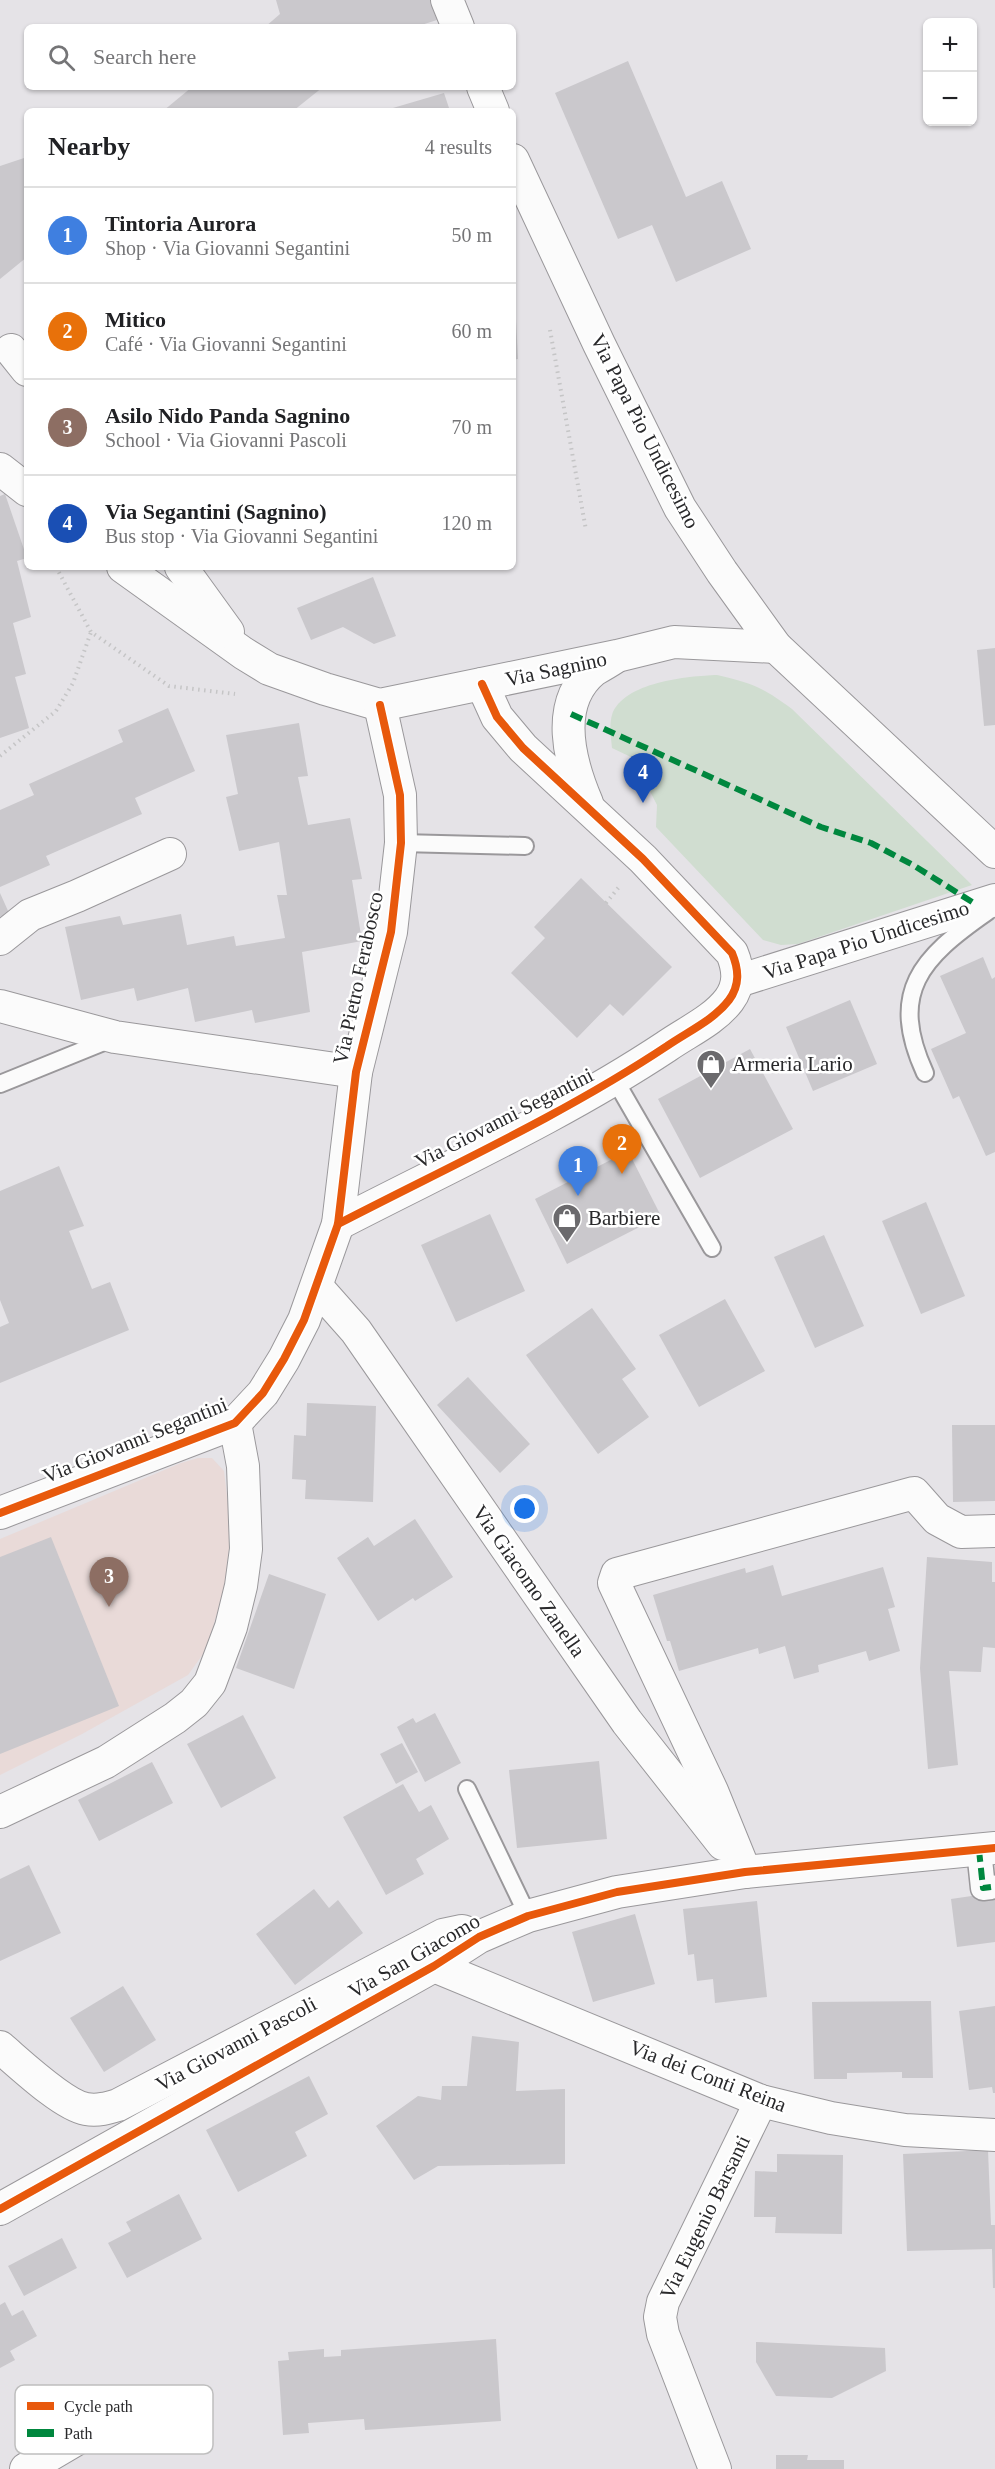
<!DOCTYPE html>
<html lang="en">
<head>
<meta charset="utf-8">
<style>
	body { margin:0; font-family:"Times New Roman",serif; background:#f2f2f2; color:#202124 }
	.controls { position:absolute; right:18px; top:18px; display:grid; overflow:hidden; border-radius:9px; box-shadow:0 2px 4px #0004 }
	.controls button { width:54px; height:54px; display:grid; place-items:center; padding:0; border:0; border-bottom:2px solid #e0e0e0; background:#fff; color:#202124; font:30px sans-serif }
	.you { position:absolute; left:525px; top:1509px; width:21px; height:21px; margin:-15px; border:4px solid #fff; border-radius:50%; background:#1a73e8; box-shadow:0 0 0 9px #1a73e833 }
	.badge { display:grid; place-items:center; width:39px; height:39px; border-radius:50%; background:#ea580c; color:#fff; font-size:20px; font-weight:700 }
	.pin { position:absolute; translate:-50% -50px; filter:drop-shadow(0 2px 3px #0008) }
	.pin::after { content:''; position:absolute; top:32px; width:21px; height:18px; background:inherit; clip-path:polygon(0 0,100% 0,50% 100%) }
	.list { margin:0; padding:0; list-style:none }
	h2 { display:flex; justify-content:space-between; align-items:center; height:78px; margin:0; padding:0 24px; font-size:26px }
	h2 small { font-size:20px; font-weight:400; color:#757577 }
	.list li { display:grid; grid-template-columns:39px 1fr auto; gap:18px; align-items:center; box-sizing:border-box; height:96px; padding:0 24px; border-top:2px solid #e0e0e0 }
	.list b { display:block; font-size:22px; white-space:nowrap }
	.list p { margin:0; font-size:20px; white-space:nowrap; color:#757577 }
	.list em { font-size:20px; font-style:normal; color:#757577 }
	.icon { flex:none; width:33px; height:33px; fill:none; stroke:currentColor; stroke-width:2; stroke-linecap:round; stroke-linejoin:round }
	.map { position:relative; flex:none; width:995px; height:2469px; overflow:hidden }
	.search { position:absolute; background:#fff; box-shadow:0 2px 4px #0004; left:24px; top:24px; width:492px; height:66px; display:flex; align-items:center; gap:15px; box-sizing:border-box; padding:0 21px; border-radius:9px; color:#757577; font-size:22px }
	.panel { position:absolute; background:#fff; box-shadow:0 2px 4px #0004; left:24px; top:108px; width:492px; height:462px; border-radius:9px }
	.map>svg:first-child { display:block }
	.education { fill:#e9dad8 }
	.green { fill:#d0ddd0 }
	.building { fill:#cac8cc }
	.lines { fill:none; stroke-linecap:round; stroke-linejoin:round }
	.service-casing { stroke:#9a989b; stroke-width:20 }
	.pedestrian-casing { stroke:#9a989b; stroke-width:27 }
	.minor-casing { stroke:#9a989b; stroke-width:34 }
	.path { stroke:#c5c5c6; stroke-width:4; stroke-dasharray:1.5 4.5; stroke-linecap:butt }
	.service { stroke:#fbfbfb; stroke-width:16 }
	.pedestrian { stroke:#fbfbfb; stroke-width:24 }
	.minor { stroke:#fbfbfb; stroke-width:32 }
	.quiet { stroke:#00873e; stroke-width:6; stroke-dasharray:12 6; stroke-linecap:butt }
	.cycleway-casing { stroke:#fff; stroke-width:11 }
	.cycleway { stroke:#e8590c; stroke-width:8 }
	.labels { text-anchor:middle; stroke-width:5; stroke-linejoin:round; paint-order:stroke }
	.street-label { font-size:21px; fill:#29292b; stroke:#fff }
	.poi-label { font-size:21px; fill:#29292b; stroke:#fff; text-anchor:start }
	.key { fill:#fff; stroke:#bfbfbf; stroke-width:1.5 }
	.key-label { font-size:16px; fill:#29292b }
</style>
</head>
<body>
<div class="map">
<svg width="995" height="2469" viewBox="0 0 995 2469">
	<rect width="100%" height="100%" fill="#e5e3e7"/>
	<path class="education" d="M198 1458H212L224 1471 229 1513V1550L224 1590 206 1650 188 1675 82 1734 0 1775V1539L181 1463Z"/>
	<path class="green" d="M717 675C752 683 764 688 792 709L972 885 798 944 781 945 763 940 656 827 657 805 633 758 612 748C611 738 609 725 612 715 623 682 688 676 717 675Z"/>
	<g class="building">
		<path d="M276 0H431L437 20 415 27H265L280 14Z"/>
		<path d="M628 61 686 197 722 181 751 249 676 282 652 225 618 239 555 93Z"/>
		<path d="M192 87H323L293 111H163Z"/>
		<path d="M444 93 450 111H386V110Z"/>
		<path d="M27 157V244L24 245 27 257 0 279V166Z"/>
		<path d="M513 299H515L518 359 513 360Z"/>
		<path d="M5 494 27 558 17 561 31 617 13 623 26 674 15 677 29 728 0 738V496Z"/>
		<path d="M373 577 396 636 374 644 343 627 311 640 297 608Z"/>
		<path d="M995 648V725L984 726 977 650Z"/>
		<path d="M168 708 195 771 135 798 142 814 46 856 50 865 0 887V810L34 795 29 784 123 742 118 730Z"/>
		<path d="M299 723 308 776 298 777 308 825 350 818 362 879 352 880 362 941 302 952 310 1012 255 1023 252 1010 195 1022 188 988 137 1001 134 988 81 1000 65 927 120 916 123 925 181 914 187 945 234 936 236 946 285 938 277 895H287L279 842 239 851 226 797 238 794 226 735Z"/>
		<path d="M581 878 672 967 623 1016 610 1004 577 1038 511 973 545 938 534 927Z"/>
		<path d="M0 893 9 913 0 917Z"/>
		<path d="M983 957 992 979 995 977V1152L986 1156 959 1096 953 1099 931 1049 966 1033 940 976Z"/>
		<path d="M850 1000 877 1064 813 1091 786 1027Z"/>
		<path d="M750 1049 793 1129 700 1178 658 1099Z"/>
		<path d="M628 1151 661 1216 567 1264 535 1199Z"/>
		<path d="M59 1166 84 1226 69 1231 92 1289 110 1282 129 1330 0 1383V1327L9 1323 0 1300V1191Z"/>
		<path d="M926 1202 965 1296 921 1314 882 1221Z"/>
		<path d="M490 1214 525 1291 456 1322 421 1245Z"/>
		<path d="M824 1235 864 1326 815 1348 774 1257Z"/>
		<path d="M725 1299 765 1371 699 1407 659 1335Z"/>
		<path d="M592 1308 636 1369 622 1379 649 1417 598 1454 526 1355Z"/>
		<path d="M468 1377 530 1444 500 1473 437 1405Z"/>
		<path d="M307 1403 376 1406 373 1502 305 1499 306 1480 292 1479 294 1435 306 1436Z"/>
		<path d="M952 1425H995V1501L953 1502Z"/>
		<path d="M415 1519 453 1577 415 1601 413 1598 378 1621 337 1558 368 1537 374 1546Z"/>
		<path d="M51 1537 119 1706 0 1754V1557Z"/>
		<path d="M927 1557 992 1562V1582H995V1648L983 1647 981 1672 949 1671 958 1765 928 1769 920 1668Z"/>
		<path d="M773 1565 782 1596 883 1567 895 1607 888 1609 900 1651 869 1661 866 1651 818 1665 819 1672 794 1679 785 1646 759 1654 758 1648 679 1671 670 1641H667L653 1595 745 1568 746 1573Z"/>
		<path d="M269 1574 326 1594 294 1689 236 1668Z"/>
		<path d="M435 1713 461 1763 425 1782 397 1727 413 1718 416 1723Z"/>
		<path d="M243 1715 276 1778 221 1808 187 1744Z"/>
		<path d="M402 1743 418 1772 396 1784 380 1754Z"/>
		<path d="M599 1761 607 1839 517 1848 509 1770Z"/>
		<path d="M152 1762 173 1803 99 1841 78 1800Z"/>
		<path d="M403 1784 419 1812 431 1805 449 1839 416 1859 424 1874 386 1895 343 1817Z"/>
		<path d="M29 1865 61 1933 0 1961V1879Z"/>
		<path d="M995 1880V1942L957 1947 951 1899 992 1893Z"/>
		<path d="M314 1889 329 1908 338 1900 363 1933 295 1985 256 1934Z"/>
		<path d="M757 1901 767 1997 715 2003 713 1979 697 1981 694 1954 688 1955 683 1909Z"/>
		<path d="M635 1914 655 1984 593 2002 572 1932Z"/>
		<path d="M123 1986 156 2040 104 2072 70 2018Z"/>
		<path d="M931 2001 933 2078H902V2072L847 2073V2079H814L812 2002Z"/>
		<path d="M995 2006V2093H993L992 2087 969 2090 959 2011Z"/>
		<path d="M472 2036 519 2042 516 2091 565 2089V2164L438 2166 414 2180 376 2126 418 2096 441 2100 442 2086H467Z"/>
		<path d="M309 2076 328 2114 295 2132 307 2156 238 2192 206 2130Z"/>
		<path d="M988 2150 991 2225H995V2288H993L992 2249 907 2251 903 2154Z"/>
		<path d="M777 2154 843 2155 842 2234 775 2233 776 2217H754L755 2171 777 2172Z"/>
		<path d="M179 2194 202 2239 127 2278 108 2243 131 2231 126 2222Z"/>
		<path d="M62 2238 77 2268 24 2296 8 2266Z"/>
		<path d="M5 2302 12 2316 23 2310 37 2336 10 2351 15 2360 0 2368V2305Z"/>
		<path d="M496 2339 501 2421 365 2430 364 2419 308 2423 309 2433 283 2435 278 2361 289 2360 288 2352 324 2349V2357L341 2356V2350Z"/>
		<path d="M756 2342 885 2348 886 2371 832 2398 776 2396 756 2362Z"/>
		<path d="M776 2455H808L807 2460H844V2469H776Z"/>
	</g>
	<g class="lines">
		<g class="service-casing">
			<g id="service">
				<path d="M401 843 525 846"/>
				<path d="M925 1073C888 992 921 958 987 912"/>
				<path d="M615 1080 712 1248"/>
				<path d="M0 1084 111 1039"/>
				<path d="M467 1789 528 1916"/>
			</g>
		</g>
		<g class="pedestrian-casing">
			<path id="pedestrian" d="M979 1850 983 1888 991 1887"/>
		</g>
		<g class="minor-casing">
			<g id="minor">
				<path d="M447 0 458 27"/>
				<path d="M483 87 493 111"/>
				<path d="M513 160 599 344 680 508 722 572 776 647 995 852"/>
				<path d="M11 350 27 370"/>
				<path d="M0 469 27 490"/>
				<path d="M123 567 243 653 269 669 325 689 380 705 617 656 674 642 776 647"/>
				<path d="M181 567 228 632"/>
				<path d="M587 803C570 763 553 703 594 670 601 666 608 662 614 658"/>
				<path d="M0 939 30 915 77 896 170 854"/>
				<path d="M738 981 995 900"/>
				<path d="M0 1006 115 1037 356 1072"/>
				<path d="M338 1224C448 1167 563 1115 667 1046 687 1032 714 1020 729 1000 740 985 739 970 732 953L643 859 523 748 497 717 482 684"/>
				<path d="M317 1287 356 1331 627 1722 723 1844"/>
				<path d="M0 1513 235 1423 263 1393 284 1359 304 1320 338 1224 356 1072 391 932 401 843 400 795 380 705"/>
				<path d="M0 1812 106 1762 175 1718 194 1703 210 1683 231 1627 241 1586 246 1549 243 1466 235 1423"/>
				<path d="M745 1872 712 1791 614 1583 617 1574 914 1493 937 1519 961 1532 995 1531"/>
				<path d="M434 1966 761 2101 831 2118 905 2130 995 2135"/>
				<path d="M0 2047C20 2064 63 2105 86 2109 98 2111 108 2108 118 2105L443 1935 462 1931 477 1936"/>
				<path d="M0 2209 434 1966 479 1937 528 1916 617 1892 745 1872 995 1848"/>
				<path d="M26 2469 87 2433"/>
				<path d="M715 2469 663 2334 660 2317 663 2302 761 2101"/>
			</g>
		</g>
		<g class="path">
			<path d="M550 330 586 530"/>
			<path d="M56 567 91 632 169 686 235 694"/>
			<path d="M0 756 56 711 73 683 91 632"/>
			<path d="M606 903 619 887"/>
		</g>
		<use href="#service" class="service"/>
		<use href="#pedestrian" class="pedestrian"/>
		<use href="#minor" class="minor"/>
		<g class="quiet">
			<path d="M571 714 821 827 871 843 913 865 977 905"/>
			<path d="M979 1850 983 1888 991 1887"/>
		</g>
		<g class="cycleway-casing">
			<g id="cycleway">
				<path d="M338 1224C448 1167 563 1115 667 1046 687 1032 714 1020 729 1000 740 985 739 970 732 953L643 859 523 748 497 717 482 684"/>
				<path d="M0 1513 235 1423 263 1393 284 1359 304 1320 338 1224 356 1072 391 932 401 843 400 795 380 705"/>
				<path d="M0 2209 434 1966 479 1937 528 1916 617 1892 745 1872 995 1848"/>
			</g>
		</g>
		<use href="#cycleway" class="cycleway"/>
	</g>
	<defs>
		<g id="shop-pin" transform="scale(1.5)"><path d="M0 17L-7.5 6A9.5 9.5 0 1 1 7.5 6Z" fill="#6b6a6d" stroke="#fff"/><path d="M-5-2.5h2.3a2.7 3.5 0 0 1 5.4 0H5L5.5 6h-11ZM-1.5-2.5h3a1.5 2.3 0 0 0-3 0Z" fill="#fff"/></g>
	</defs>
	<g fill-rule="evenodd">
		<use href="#shop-pin" x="711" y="1064"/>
		<use href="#shop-pin" x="567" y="1218"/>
	</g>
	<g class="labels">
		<g class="street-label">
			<text transform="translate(645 431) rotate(63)" y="7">Via Papa Pio Undicesimo</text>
			<text transform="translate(556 669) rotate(-12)" y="7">Via Sagnino</text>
			<text transform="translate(866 940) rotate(-18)" y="7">Via Papa Pio Undicesimo</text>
			<text transform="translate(358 978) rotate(-78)" y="7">Via Pietro Ferabosco</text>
			<text transform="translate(504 1118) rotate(-27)" y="7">Via Giovanni Segantini</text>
			<text transform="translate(135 1440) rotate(-22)" y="7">Via Giovanni Segantini</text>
			<text transform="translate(529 1581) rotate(55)" y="7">Via Giacomo Zanella</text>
			<text transform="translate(414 1956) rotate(-30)" y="7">Via San Giacomo</text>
			<text transform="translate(236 2044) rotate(-28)" y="7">Via Giovanni Pascoli</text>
			<text transform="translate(708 2076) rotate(21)" y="7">Via dei Conti Reina</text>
			<text transform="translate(705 2217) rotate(-64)" y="7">Via Eugenio Barsanti</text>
		</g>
		<g class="poi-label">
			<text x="732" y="1071">Armeria Lario</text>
			<text x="588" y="1225">Barbiere</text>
		</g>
	</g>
	<rect x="15" y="2385" width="198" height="69" rx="9" class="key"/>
	<rect x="27" y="2402" width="27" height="8" fill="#e8590c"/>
	<rect x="27" y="2429" width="27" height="8" fill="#00873e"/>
	<g class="key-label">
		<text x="64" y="2412">Cycle path</text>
		<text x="64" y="2439">Path</text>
	</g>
</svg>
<div class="controls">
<button>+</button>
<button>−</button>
</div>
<div class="you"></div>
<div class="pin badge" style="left:578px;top:1196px;background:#3f7fe0">1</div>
<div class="pin badge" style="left:622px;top:1174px;background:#e8710a">2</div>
<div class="pin badge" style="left:109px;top:1607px;background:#8d6e63">3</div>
<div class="pin badge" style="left:643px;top:803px;background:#1a4fb4">4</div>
<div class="search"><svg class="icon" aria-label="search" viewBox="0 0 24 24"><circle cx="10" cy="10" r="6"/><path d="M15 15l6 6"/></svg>Search here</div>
<section class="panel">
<h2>Nearby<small>4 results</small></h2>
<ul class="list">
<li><span class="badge" style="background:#3f7fe0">1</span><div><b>Tintoria Aurora</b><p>Shop · Via Giovanni Segantini</p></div><em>50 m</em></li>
<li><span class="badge" style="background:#e8710a">2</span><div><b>Mitico</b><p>Café · Via Giovanni Segantini</p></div><em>60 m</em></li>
<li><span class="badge" style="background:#8d6e63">3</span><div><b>Asilo Nido Panda Sagnino</b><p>School · Via Giovanni Pascoli</p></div><em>70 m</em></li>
<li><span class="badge" style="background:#1a4fb4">4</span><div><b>Via Segantini (Sagnino)</b><p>Bus stop · Via Giovanni Segantini</p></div><em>120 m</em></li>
</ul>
</section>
</div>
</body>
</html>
